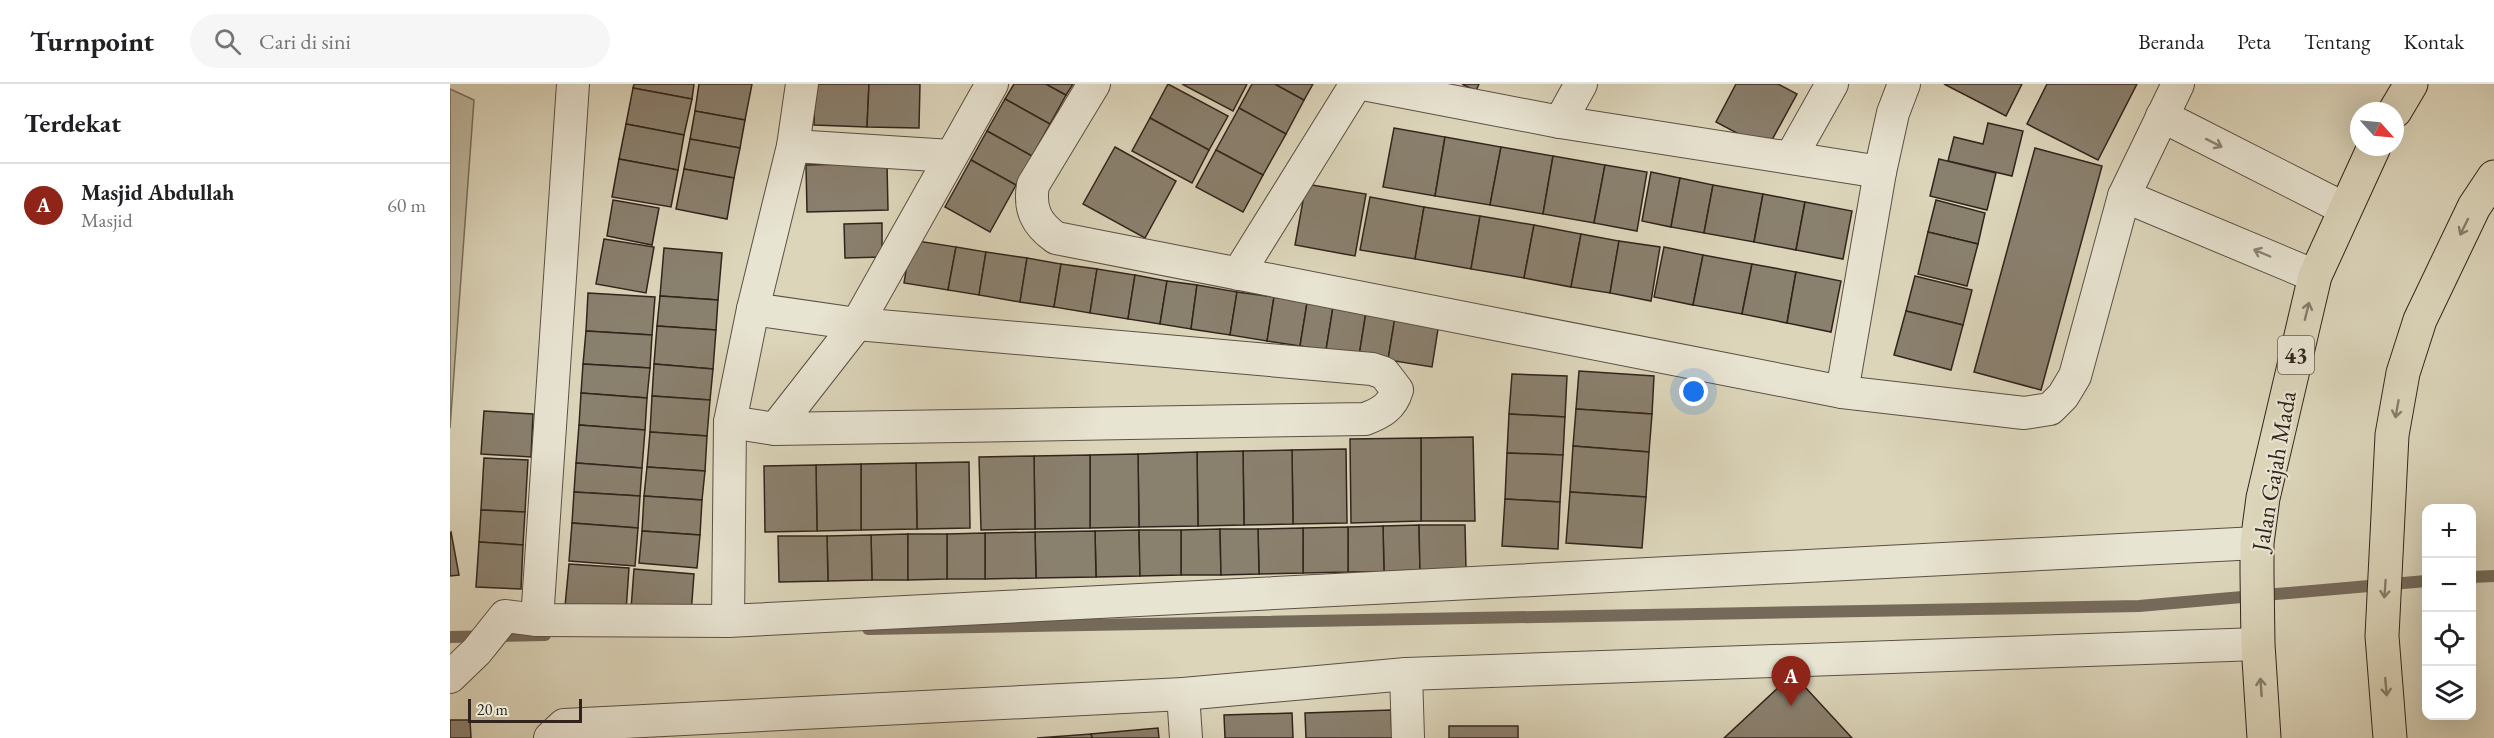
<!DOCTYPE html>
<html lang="id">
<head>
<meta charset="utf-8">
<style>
	body { margin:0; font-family:"EB Garamond",serif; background:#f6f6f6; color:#202124 }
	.controls { position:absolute; right:18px; bottom:18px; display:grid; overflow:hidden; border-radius:12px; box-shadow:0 6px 24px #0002 }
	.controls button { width:54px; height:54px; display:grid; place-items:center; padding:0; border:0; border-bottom:2px solid #e0e0e0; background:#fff; color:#202124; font:30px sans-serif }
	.compass { position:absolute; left:1900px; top:18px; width:54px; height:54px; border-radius:50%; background:#fff; box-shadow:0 6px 24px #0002; rotate:117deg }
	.scale { position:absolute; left:18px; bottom:15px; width:114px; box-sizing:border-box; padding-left:6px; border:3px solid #32241c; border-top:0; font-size:16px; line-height:21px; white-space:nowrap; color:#32241c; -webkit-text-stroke:4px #e8e4d2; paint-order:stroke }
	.you { position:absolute; left:1244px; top:308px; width:21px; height:21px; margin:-15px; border:4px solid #fff; border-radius:50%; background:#1a73e8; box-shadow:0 0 0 9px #1a73e833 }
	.badge { display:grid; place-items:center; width:39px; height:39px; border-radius:50%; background:#8f2418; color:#fff; font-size:20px; font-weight:700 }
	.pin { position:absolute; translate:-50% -50px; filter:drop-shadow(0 2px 3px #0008) }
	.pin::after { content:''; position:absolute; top:32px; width:21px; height:18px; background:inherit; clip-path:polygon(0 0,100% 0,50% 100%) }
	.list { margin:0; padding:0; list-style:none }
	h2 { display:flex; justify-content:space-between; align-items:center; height:78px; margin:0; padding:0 24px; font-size:26px }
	h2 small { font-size:20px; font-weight:400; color:#757577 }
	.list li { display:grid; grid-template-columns:39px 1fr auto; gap:18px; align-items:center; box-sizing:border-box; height:84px; padding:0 24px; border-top:2px solid #e0e0e0 }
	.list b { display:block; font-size:22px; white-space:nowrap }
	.list p { margin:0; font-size:20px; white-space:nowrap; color:#757577 }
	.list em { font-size:20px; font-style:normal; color:#757577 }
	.icon { flex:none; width:33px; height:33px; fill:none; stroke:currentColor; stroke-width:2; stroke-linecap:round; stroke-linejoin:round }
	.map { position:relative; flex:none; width:2044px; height:654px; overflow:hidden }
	header { display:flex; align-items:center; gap:36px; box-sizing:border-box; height:84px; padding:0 30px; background:#fff; border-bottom:2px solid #e0e0e0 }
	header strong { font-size:28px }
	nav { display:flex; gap:33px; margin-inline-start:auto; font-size:21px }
	.search { width:420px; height:54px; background:#f6f6f6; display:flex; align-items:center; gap:15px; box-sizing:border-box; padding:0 21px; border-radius:33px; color:#757577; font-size:22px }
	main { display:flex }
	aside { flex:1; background:#fff }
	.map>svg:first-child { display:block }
	.green { fill:#bfb79f; stroke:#786e5e; stroke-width:1.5 }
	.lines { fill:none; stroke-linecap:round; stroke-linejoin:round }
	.stream { stroke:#756a5a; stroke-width:12 }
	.building { fill:#8a806e; stroke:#32241c; stroke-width:1.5 }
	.minor-casing { stroke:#5c5044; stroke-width:34 }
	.trunk-casing { stroke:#32241c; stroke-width:35 }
	.minor { stroke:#e8e4d2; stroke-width:32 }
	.trunk { stroke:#dcd5ba; stroke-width:33 }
	.oneway { stroke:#8d8477 }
	.oneway2 { stroke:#877c6b }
	.labels { text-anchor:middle; stroke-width:4.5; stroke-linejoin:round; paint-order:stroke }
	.shield { fill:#e8e4d2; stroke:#695e53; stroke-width:1.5 }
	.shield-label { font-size:22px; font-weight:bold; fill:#32241c }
	.street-label { font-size:24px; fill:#32241c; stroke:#e8e4d2 }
</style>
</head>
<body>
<header>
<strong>Turnpoint</strong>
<div class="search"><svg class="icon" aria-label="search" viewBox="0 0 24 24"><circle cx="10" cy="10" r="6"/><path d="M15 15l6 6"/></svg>Cari di sini</div>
<nav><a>Beranda</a><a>Peta</a><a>Tentang</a><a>Kontak</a></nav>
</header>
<main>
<aside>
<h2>Terdekat<small></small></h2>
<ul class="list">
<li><span class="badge">A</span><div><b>Masjid Abdullah</b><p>Masjid</p></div><em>60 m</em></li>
</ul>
</aside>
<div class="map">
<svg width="2044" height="654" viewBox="0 0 2044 654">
	<rect width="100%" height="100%" fill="#dcd5ba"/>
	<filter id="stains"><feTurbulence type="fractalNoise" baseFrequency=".00333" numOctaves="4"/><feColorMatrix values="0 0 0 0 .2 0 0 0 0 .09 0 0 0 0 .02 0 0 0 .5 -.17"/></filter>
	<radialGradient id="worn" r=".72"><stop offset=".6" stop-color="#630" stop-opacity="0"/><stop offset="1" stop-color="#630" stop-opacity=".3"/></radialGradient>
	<path class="green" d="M0 5 24 16 0 344Z"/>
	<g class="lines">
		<g class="stream">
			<path d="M2022 493 2044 492"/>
			<path d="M418 545 1689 522 1976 497"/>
			<path d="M0 553 95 551"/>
		</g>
	</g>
	<g class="building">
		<path d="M184 0H244L242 15 183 4Z"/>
		<path d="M249 0H302L295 36 245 27Z"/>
		<path d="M365 0H419L417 43 364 41Z"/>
		<path d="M419 0H470L469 44 417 43Z"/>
		<path d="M564 0H596L616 11 600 40 555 15Z"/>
		<path d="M596 0H623L616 11Z"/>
		<path d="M718 0 778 32 759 66 700 34Z"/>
		<path d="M732 0H797L783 27Z"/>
		<path d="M802 0H825L854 16 836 50 789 24Z"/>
		<path d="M825 0H863L854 16Z"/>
		<path d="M1012 0H1029L1026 7Z"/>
		<path d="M1286 0H1328L1347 10 1317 65 1266 38Z"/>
		<path d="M1494 0H1572L1556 32Z"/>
		<path d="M1597 0H1687L1648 76 1577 40Z"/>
		<path d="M183 4 242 15 234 51 176 40Z"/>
		<path d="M555 15 600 40 582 72 537 47Z"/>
		<path d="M789 24 836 50 813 91 766 66Z"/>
		<path d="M245 27 295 36 290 64 240 55Z"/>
		<path d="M700 34 759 66 742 99 682 67Z"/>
		<path d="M1538 39 1573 47 1562 92 1498 77 1504 53 1533 60Z"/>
		<path d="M176 40 234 51 228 86 169 75Z"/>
		<path d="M944 44 995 53 985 112 933 103Z"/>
		<path d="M537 47 582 72 566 101 521 76Z"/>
		<path d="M995 53 1051 63 1040 121 985 112Z"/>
		<path d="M240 55 290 64 284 94 234 85Z"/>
		<path d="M665 63 726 97 695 154 633 120Z"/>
		<path d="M1051 63 1103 72 1093 130 1040 121Z"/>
		<path d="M1585 64 1652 82 1591 306 1524 288Z"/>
		<path d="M766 66 813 91 793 128 746 103Z"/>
		<path d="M1103 72 1155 81 1144 139 1093 130Z"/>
		<path d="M169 75 228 86 221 123 162 113Z"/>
		<path d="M1489 75 1546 89 1537 126 1480 112Z"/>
		<path d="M521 76 566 101 540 148 495 123Z"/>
		<path d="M437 79 438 126 357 128 356 81Z"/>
		<path d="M1155 81 1197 88 1187 147 1144 139Z"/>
		<path d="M234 85 284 94 277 135 226 125Z"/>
		<path d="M1201 88 1230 94 1221 143 1192 137Z"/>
		<path d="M1230 94 1263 101 1254 149 1221 143Z"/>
		<path d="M856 100 916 110 905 172 845 161Z"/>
		<path d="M1263 101 1313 110 1304 158 1254 149Z"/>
		<path d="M1313 110 1355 118 1346 166 1304 158Z"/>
		<path d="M920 113 974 123 965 175 910 166Z"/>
		<path d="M163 116 209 124 202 161 157 152Z"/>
		<path d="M1486 116 1535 129 1528 160 1478 148Z"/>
		<path d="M1355 118 1402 127 1393 175 1346 166Z"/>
		<path d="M974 123 1030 132 1021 185 965 175Z"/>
		<path d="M1030 132 1084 141 1074 194 1021 185Z"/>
		<path d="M432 139V173L395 174 394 140Z"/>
		<path d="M1084 141 1131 150 1121 203 1074 194Z"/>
		<path d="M1478 148 1528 160 1517 202 1468 190Z"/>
		<path d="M1131 150 1169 157 1160 209 1121 203Z"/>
		<path d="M154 155 204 163 196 209 146 200Z"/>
		<path d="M461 156 506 163 498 206 454 199Z"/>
		<path d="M1169 157 1210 163 1201 217 1160 209Z"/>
		<path d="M506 163 536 168 529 211 498 206Z"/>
		<path d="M1214 163 1253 171 1243 221 1204 213Z"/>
		<path d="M214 164 272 169 268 216 210 212Z"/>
		<path d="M536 168 577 174 570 218 529 211Z"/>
		<path d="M1253 171 1302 180 1292 230 1243 221Z"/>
		<path d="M577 174 611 180 604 223 570 218Z"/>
		<path d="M611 180 647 185 640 229 604 223Z"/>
		<path d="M1302 180 1346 188 1337 239 1292 230Z"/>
		<path d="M647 185 685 191 678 235 640 229Z"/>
		<path d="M1346 188 1391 197 1381 248 1337 239Z"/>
		<path d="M685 191 717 197 710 240 678 235Z"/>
		<path d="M1465 192 1522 206 1513 241 1456 227Z"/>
		<path d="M717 197 747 201 741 245 710 240Z"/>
		<path d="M747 201 787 208 780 251 741 245Z"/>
		<path d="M787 208 824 213 817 257 780 251Z"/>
		<path d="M138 209 205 213 202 251 136 247Z"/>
		<path d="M210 212 268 216 266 246 207 242Z"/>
		<path d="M824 213 857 219 850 262 817 257Z"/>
		<path d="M857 219 883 223 876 266 850 262Z"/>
		<path d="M883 223 916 228 909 272 876 266Z"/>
		<path d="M1456 227 1513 241 1501 286 1444 271Z"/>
		<path d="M916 228 945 233 938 276 909 272Z"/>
		<path d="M945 233 989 239 982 283 938 276Z"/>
		<path d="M207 242 266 246 263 285 204 280Z"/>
		<path d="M136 247 202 251 200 284 133 280Z"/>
		<path d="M133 280 200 284 197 314 131 309Z"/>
		<path d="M204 280 263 285 260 316 202 312Z"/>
		<path d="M1129 287 1204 292 1202 330 1126 325Z"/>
		<path d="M1062 290 1117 292 1115 333 1059 330Z"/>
		<path d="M131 309 197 314 195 346 129 341Z"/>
		<path d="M202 312 260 316 257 352 200 348Z"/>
		<path d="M1126 325 1202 330 1199 368 1123 362Z"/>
		<path d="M34 327 83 330 81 373 31 370Z"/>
		<path d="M1059 330 1115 333 1113 371 1057 369Z"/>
		<path d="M129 341 195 346 192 384 126 379Z"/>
		<path d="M200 348 257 352 255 387 197 383Z"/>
		<path d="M1023 353 1025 437H971V354Z"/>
		<path d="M971 354V437L901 439 900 355Z"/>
		<path d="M1123 362 1199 368 1196 413 1120 408Z"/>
		<path d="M896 365 897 439 843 440 842 366Z"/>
		<path d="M842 366 843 440 794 441 793 367Z"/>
		<path d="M793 367 794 441 748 442 747 368Z"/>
		<path d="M747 368 748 442 689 443 688 370Z"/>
		<path d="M1057 369 1113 371 1110 418 1055 415Z"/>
		<path d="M688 370 689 443 640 444V371Z"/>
		<path d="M640 371V444L585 445 584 372Z"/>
		<path d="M584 372 585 445 531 446 529 373Z"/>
		<path d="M34 374 78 376 75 428 31 426Z"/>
		<path d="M519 378 520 444 467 445 466 379Z"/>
		<path d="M126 379 192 384 190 412 124 408Z"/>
		<path d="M466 379 467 445 411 446V380Z"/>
		<path d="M411 380V446L367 447 366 381Z"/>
		<path d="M366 381 367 447 315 448 314 382Z"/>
		<path d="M197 383 255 387 252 416 194 412Z"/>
		<path d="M124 408 190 412 188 444 122 439Z"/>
		<path d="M1120 408 1196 413 1192 464 1116 459Z"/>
		<path d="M194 412 252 416 250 451 192 447Z"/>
		<path d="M1055 415 1110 418 1108 465 1052 462Z"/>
		<path d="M31 426 75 428 73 461 29 458Z"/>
		<path d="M122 439 188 444 185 482 119 477Z"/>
		<path d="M969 441 970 487 934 488 933 442Z"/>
		<path d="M969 441H1015L1016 486 970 487Z"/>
		<path d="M933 442 934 488H898V443Z"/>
		<path d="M898 443V488L853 489V444Z"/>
		<path d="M853 444V489L809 490 808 445Z"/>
		<path d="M770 445 771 491H731V446Z"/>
		<path d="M770 445H808L809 490 771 491Z"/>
		<path d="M689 446 690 492 646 493 645 447Z"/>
		<path d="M689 446H731V491L690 492Z"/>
		<path d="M192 447 250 451 247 484 189 479Z"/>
		<path d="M645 447 646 493 586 494 585 448Z"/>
		<path d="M1 448 9 491 0 492V449Z"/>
		<path d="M585 448 586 494 535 495V449Z"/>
		<path d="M535 449V495H497V450Z"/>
		<path d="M458 450V496H422L421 451Z"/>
		<path d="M458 450H497V495L458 496Z"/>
		<path d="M421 451 422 496 378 497 377 452Z"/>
		<path d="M328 452H377L378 497 329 498Z"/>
		<path d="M29 458 73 461 71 505 26 503Z"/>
		<path d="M119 480 179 484 176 527 115 522Z"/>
		<path d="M184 485 244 490 241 530 181 525Z"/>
		<path d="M1343 590 1402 654H1274Z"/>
		<path d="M941 626 942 654H856L855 629Z"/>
		<path d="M842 629 843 654H775L774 631Z"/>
		<path d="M0 636H20L21 654H0Z"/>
		<rect x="999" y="642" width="69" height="12"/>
		<path d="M708 644 709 654H642L641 650Z"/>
		<path d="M641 650 642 654H587Z"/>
	</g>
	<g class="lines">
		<g class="minor-casing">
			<g id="minor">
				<path d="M644 0 583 101C579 125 586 140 606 154L1392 308 1574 329 1600 325 1613 312 1625 292 1674 112 1728 0"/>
				<path d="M913 0 1110 38 1430 88"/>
				<path d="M1712 32 1895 125"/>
				<path d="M1110 38 1131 0"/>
				<path d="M343 62 501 72"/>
				<path d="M1341 73 1382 0"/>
				<path d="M1674 112 1865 192"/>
				<path d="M788 190 906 0"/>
				<path d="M1392 308 1430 88 1443 29 1454 0"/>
				<path d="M280 338 325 345 915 335C931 329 942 323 947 306L934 289 922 285 407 240 303 225"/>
				<path d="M325 345 407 240 542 0"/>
				<path d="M87 536 123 0"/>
				<path d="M278 537 280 338 303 225 343 62 352 0"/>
				<path d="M956 590 958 654"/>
				<path d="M0 593 27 567 55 532 87 536 278 537 1807 459"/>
				<path d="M733 610 736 654"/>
				<path d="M100 654 114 641 733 610 956 590 1808 560"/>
			</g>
		</g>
		<g class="trunk-casing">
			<g id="trunk">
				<path d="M1945 27 1961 0"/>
				<path d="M1814 654 1808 560 1807 490V459L1813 414 1865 192 1924 63"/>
				<path d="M1940 654 1932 552 1942 351 1953 289 1970 236 2024 123 2044 93"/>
			</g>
		</g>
		<use href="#minor" class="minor"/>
		<use href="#trunk" class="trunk"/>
	</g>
	<defs><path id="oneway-shaft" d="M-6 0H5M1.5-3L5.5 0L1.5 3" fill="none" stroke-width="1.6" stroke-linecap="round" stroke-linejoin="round" transform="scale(1.5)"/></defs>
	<g class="oneway">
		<use href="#oneway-shaft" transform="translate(1764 59) rotate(27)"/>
		<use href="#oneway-shaft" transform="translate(1812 169) rotate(-157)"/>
	</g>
	<g class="oneway2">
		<use href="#oneway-shaft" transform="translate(2014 143) rotate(116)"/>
		<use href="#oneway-shaft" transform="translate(1857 227) rotate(-76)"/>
		<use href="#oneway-shaft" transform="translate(1947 325) rotate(100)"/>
		<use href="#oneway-shaft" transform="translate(1935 505) rotate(94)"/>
		<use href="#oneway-shaft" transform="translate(1811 603) rotate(-94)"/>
		<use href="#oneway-shaft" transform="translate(1936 603) rotate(85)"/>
	</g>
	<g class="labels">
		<rect class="shield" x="1828" y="252" width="36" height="38" rx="4.5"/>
		<g class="shield-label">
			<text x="1846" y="279">43</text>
		</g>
		<g class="street-label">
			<text transform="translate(1824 387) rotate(-80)" y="8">Jalan Gajah Mada</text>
		</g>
	</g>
	<rect width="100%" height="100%" filter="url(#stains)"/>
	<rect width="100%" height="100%" fill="url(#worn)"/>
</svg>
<div class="controls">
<button>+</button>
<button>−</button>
<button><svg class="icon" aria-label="locate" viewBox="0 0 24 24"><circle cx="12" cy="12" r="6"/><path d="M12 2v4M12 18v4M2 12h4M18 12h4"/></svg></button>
<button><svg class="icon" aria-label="layers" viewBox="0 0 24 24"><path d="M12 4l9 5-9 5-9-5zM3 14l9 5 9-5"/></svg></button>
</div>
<svg class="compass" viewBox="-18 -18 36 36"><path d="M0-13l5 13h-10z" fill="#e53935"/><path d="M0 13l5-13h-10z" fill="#757577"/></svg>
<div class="scale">20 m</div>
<div class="you"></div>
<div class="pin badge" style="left:1341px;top:622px">A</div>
</div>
</main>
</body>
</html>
